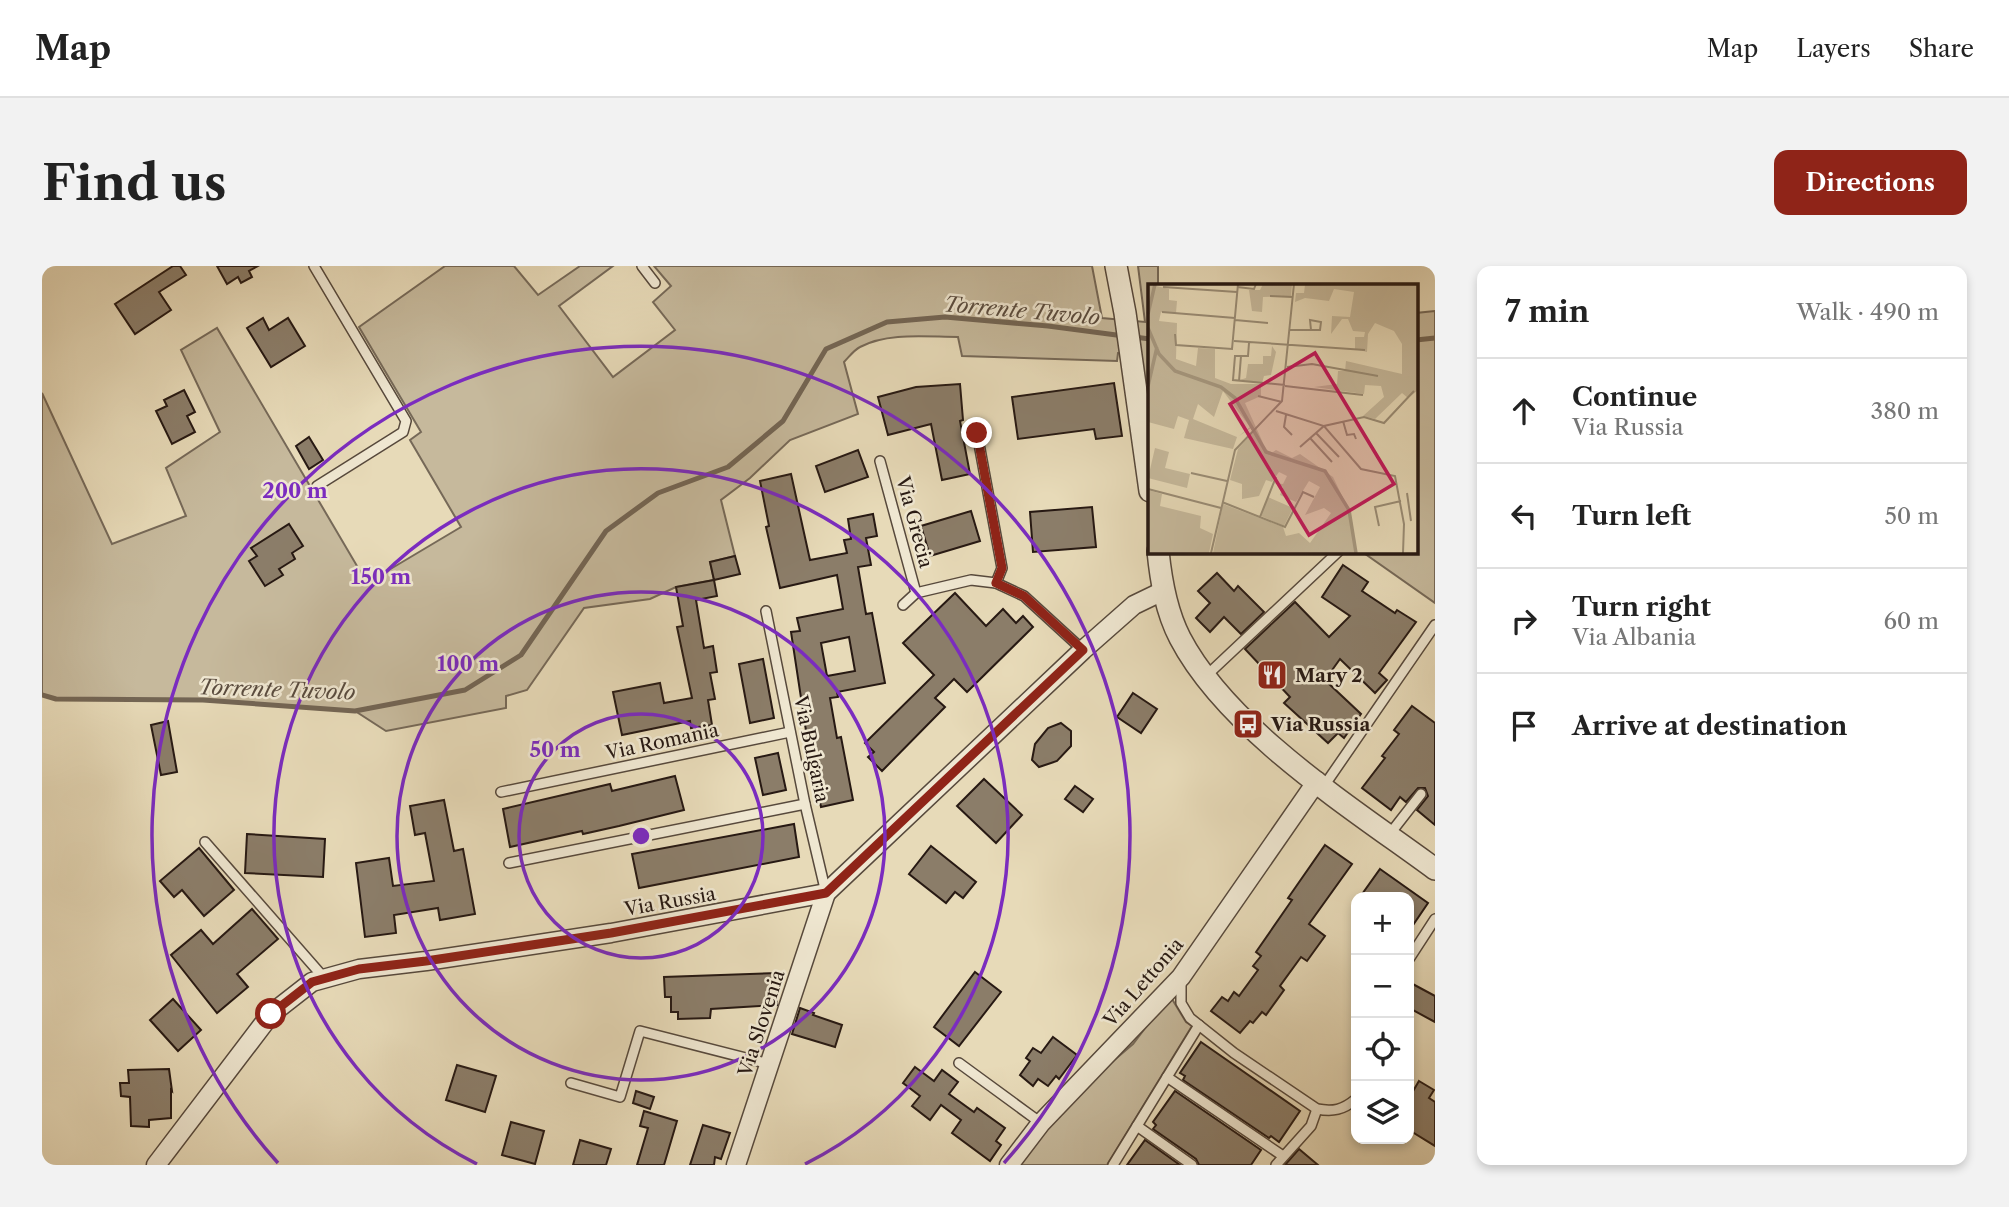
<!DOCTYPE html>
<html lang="en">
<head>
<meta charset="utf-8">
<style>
	body { margin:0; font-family:"Libre Caslon Text",serif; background:#f2f2f2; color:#222 }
	.controls { position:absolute; right:21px; bottom:21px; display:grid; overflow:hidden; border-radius:14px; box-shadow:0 4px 10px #0003 }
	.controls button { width:63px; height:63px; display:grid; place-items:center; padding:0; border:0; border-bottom:2px solid #e0e0e0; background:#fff; color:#222; font:35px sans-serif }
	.stop { position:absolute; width:21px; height:21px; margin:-16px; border:5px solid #8f2418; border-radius:50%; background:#fff }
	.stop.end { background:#8f2418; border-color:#fff; box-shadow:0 2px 7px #0008 }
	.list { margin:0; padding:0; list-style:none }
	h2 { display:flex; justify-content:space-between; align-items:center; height:91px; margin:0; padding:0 28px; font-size:30px }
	h2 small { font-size:23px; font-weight:400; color:#767676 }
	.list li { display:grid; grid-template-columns:46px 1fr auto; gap:21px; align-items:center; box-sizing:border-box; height:105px; padding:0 28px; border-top:2px solid #e0e0e0 }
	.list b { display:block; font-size:26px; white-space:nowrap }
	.list p { margin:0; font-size:23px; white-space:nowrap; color:#767676 }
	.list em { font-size:23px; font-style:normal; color:#767676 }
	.icon { flex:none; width:38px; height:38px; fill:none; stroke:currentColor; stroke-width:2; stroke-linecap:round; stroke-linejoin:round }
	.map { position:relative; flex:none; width:1393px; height:899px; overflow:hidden; border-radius:14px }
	header { display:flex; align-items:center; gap:42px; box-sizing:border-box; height:98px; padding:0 35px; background:#fff; border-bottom:2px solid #e0e0e0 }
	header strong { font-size:33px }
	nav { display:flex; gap:38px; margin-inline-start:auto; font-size:24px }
	.intro { display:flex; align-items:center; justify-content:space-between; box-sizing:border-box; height:168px; padding:0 42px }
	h1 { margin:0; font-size:49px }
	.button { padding:18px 32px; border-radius:14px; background:#8f2418; color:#fff; font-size:24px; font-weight:700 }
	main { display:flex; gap:42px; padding:0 42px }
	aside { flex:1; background:#fff; border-radius:14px; box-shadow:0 4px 10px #0003 }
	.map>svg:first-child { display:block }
	.green { fill:#c6b99c; stroke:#766958; stroke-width:2 }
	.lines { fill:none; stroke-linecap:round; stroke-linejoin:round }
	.stream { stroke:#736554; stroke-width:5 }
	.building { fill:#8b7d69; stroke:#271913; stroke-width:2; fill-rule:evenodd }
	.service-casing { stroke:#57493c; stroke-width:12 }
	.minor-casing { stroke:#57493c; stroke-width:21 }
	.tertiary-casing { stroke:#57493c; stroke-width:24 }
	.service { stroke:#efe7d1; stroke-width:9 }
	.minor { stroke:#efe7d1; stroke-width:18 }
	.tertiary { stroke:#efe7d1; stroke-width:21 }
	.route { stroke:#8f2418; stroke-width:9 }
	.ring { fill:none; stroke:#7b2cbf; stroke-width:3.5 }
	.labels { text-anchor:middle; stroke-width:5; stroke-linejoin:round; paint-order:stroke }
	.street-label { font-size:19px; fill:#271913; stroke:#efe7d1 }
	.poi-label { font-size:19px; font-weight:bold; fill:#271913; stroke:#efe7d1; text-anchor:start }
	.water-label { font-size:21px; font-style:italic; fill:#5a4c3f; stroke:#efe7d1 }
	.inset-river { fill:none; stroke:#a69880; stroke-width:3.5 }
	.inset-road { fill:none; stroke:#9a8d76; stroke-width:2 }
	.view { fill:#c2185b; fill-opacity:0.15; stroke:#c2185b; stroke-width:3.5 }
	.inset-edge { fill:none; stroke:#271913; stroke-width:3.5 }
	.centre { fill:#7b2cbf; stroke:#efe7d1; stroke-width:3.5 }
	.ring-label { font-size:21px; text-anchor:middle; font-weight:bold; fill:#7b2cbf; stroke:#efe7d1; stroke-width:5; stroke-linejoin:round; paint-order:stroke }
</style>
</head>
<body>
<header>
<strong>Map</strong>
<nav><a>Map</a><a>Layers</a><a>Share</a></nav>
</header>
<div class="intro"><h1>Find us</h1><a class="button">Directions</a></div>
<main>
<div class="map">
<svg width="1393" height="899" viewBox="0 0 1393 899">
	<rect width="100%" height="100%" fill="#e7dab8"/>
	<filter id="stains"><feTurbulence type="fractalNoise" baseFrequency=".00286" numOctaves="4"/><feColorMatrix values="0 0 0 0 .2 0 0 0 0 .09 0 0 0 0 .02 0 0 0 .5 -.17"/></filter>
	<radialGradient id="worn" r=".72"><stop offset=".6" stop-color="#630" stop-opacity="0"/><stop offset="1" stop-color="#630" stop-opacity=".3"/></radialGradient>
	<g class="green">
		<path d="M403 0H472L496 29 538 0H571L517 40 571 111 633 64 611 36 629 20 612 0H1050L1060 52 1103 56 1096 0H1116V19H1108V133L1102 134 1099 89 1076 87 1075 95 920 90 916 71C885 71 846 66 818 81 812 84 807 91 802 96L816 148 748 174 708 212 679 234 693 290 668 296 672 314 634 321 608 333 542 342 485 424 464 430V442L344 465 313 445 161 434 14 433 0 429V127L70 278 144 250 124 202 178 166 139 84 175 62 325 317 419 261 368 174 379 166 317 61Z"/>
		<path d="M1393 45V337L1319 285H1374V47Z"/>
		<path d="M1130 733 1144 756 1150 760 1065 899H977L1005 861 1036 825 1091 778 1113 749Z"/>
	</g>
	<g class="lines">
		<g class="stream">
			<path d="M1092 71 1108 73"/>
			<path d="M1374 74 1393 72"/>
			<path d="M0 429 14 433 161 434 313 445 423 424 479 389 564 265 616 227 686 201 741 155 784 83 845 56 903 51 1006 60 1082 70"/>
		</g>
	</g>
	<g class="building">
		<path d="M131 0H138L144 9 117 26 129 44 93 68 73 38Z"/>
		<path d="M175 0H216L207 5 210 11 199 17 196 11 185 18Z"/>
		<path d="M221 52 227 64 246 52 263 80 229 101 205 62Z"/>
		<path d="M1072 117 1080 170 1054 173 1052 163 976 173 970 131Z"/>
		<path d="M918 118 921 154 918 155 928 208 900 214 889 158 846 169 836 131 874 121Z"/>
		<path d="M142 124 153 146 145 150 153 166 130 178 114 145 125 140 122 134Z"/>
		<path d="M267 171 281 194 267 203 254 180Z"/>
		<path d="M816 184 826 211 783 226 774 200Z"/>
		<path d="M749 208 768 294 805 287 802 274 809 273 806 253 831 248 835 270 824 272 829 299 816 301 824 348 830 347 843 417 795 426 796 431 788 432 795 472 799 471 811 534 779 541 766 478 749 366 758 365 755 352 801 343 795 309 738 322 724 261 727 260 718 215ZM807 371 813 405 785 410 779 377Z"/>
		<path d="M1050 241 1054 281 991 286 988 246Z"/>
		<path d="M929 245 938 275 888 290 879 260Z"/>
		<path d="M247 258 261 280 250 287 253 293 237 303 241 309 223 320 207 295 215 290 209 282Z"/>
		<path d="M693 290 698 308 672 314 668 296Z"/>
		<path d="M1301 299 1326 316 1320 325 1353 347 1355 344 1374 356 1337 407 1345 414 1333 427 1298 393 1283 414 1319 448 1302 472 1296 467 1286 477 1242 437 1248 431 1203 383 1253 336 1287 371 1308 350 1280 331Z"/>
		<path d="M1175 307 1192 325 1196 320 1222 346 1199 368 1182 351 1168 366 1154 352 1168 337 1156 325Z"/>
		<path d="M672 314 675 330 654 334 662 382 671 380 675 406 668 407 673 433 666 434 670 459 649 462 648 455 580 469 571 426 618 417 622 437 650 432 635 361 641 360 634 321Z"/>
		<path d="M913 327 944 360 961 343 974 357 981 350 991 361 925 426 912 413 893 432 903 441 840 505 826 491 832 486 823 477 892 409 861 377Z"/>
		<path d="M721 393 732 452 708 457 697 398Z"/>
		<path d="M1091 427 1115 443 1099 467 1075 451Z"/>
		<path d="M1370 440 1393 457V559L1375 544 1386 530 1383 522H1376L1364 536 1358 531 1349 544 1320 522 1343 492 1340 490 1357 468 1352 464Z"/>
		<path d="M126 455 135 506 119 509 109 459Z"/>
		<path d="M1019 457 1029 465V480L1015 495 997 501 990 494 993 478 1006 462Z"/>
		<path d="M736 487 744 524 721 529 713 492Z"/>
		<path d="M633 510 642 544 577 560 541 568 540 565 468 581 461 543 568 518 570 525Z"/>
		<path d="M942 513 980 549 954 577 915 540Z"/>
		<path d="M1033 520 1051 533 1041 546 1023 533Z"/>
		<path d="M402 534 412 585 421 583 433 648 398 654 396 642 352 649 354 667 323 671 314 597 347 592 351 620 392 615 383 567 373 569 368 540Z"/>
		<path d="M752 558 757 591 597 622 590 588Z"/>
		<path d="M205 568 283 573 281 611 203 607Z"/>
		<path d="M1283 579 1310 598 1267 658 1283 670 1265 695 1259 691 1238 720 1242 724 1224 749 1220 746 1211 757 1208 755 1198 767 1169 745 1180 731 1186 735 1192 726 1197 730 1216 704 1211 700 1219 690 1214 686 1250 634 1246 632Z"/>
		<path d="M889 580 934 616 921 632 913 626 904 637 867 608Z"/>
		<path d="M157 582 192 624 162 650 140 624 132 631 118 615Z"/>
		<path d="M1338 603 1386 637 1367 665V631H1318Z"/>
		<path d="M210 643 236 673 195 708 206 721 175 747 129 689 159 664 171 678Z"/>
		<path d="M933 706 959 726 917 780 892 761Z"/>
		<path d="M735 707V739L669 743 668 752 636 753V746H629V731H623L622 711Z"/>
		<path d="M1367 716 1393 730V756L1367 742Z"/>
		<path d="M131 733 159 764 136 785 108 754Z"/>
		<path d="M758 742 772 747 771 749 800 759 793 781 750 768Z"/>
		<path d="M1011 771 1035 789 1017 813 1014 810 1006 820 996 813 991 820 978 809 988 795 984 792 991 782 999 787Z"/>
		<path d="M1159 776 1258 845 1237 876 1229 870 1227 872 1141 814 1143 810 1138 807Z"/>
		<path d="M415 799 454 810 443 846 404 834Z"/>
		<path d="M873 801 892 815 900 804 916 816 907 828 932 846 935 842 963 862 954 875 959 879 948 895 910 867 919 854 899 839 888 854 870 840 878 830 861 817Z"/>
		<path d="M127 803 130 825 129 824V852L107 854V861L89 860 88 831 79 830 78 817H87L86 804Z"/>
		<path d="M1377 815 1392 824 1387 832 1393 836V880L1367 864V832Z"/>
		<path d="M594 825 612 831 608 843 591 837Z"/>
		<path d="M1133 825 1219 884 1209 899H1157L1154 893 1111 863 1114 859 1111 856Z"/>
		<path d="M602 845 635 855 622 899H595L606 862 598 860Z"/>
		<path d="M469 856 502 865 493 898 460 889Z"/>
		<path d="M661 859 688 867 679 893 673 891 672 899H648Z"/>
		<path d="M538 874 569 883 564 899H531Z"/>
		<path d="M1103 874 1138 899H1085Z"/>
		<path d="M1257 883 1276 899H1243Z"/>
	</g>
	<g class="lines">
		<g class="service-casing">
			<g id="service">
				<path d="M272 0 364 155 361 166 275 220"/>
				<path d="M600 0 613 17"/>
				<path d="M935 167 960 302 954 317"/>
				<path d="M838 195 874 327"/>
				<path d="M861 339 874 327 929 314 954 317 982 330 1041 384"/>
				<path d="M724 345 763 538 784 627"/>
				<path d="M1163 411 1297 285"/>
				<path d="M1282 520 1393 359"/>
				<path d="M459 526 748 466"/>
				<path d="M1347 569 1379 528"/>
				<path d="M163 576 283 713"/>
				<path d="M467 597 763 538"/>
				<path d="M1367 693 1393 653"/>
				<path d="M1139 714V737L1148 752 1192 787 1275 843C1291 846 1301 844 1314 833"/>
				<path d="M917 797 999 857"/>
				<path d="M1125 811 1241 890"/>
				<path d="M529 817 578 831 598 765 727 798"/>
				<path d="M1095 860 1150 899"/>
				<path d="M1071 899 1157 759"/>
				<path d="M1234 899 1269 860 1275 843"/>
			</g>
		</g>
		<g class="minor-casing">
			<g id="minor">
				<path d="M114 899 229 748 270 716 317 703 384 695 569 667 784 627 1041 384 1092 339 1121 325"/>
				<path d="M694 899 784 627"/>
				<path d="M967 899 999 857 1139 711 1275 515"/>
			</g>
		</g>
		<g class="tertiary-casing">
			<g id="tertiary">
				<path d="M1074 0 1083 47 1108 225"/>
				<path d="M1116 285C1119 315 1124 345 1138 372 1186 464 1310 542 1393 603"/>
			</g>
		</g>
		<use href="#service" class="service"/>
		<use href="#minor" class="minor"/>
		<use href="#tertiary" class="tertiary"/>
	</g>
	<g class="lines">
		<path class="route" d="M229 748 270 716 317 703 384 695 569 667 784 627 1041 384 982 330 954 317 960 302 935 167"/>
	</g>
	<g class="ring">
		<circle cx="599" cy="570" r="122"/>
		<circle cx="599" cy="570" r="244"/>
		<path d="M435 898A367 367 0 1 1 763 898"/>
		<path d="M236 897A489 489 0 1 1 962 897"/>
	</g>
	<defs>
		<g id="restaurant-square" transform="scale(1.575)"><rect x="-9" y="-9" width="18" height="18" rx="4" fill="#8f2418" stroke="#efe7d1"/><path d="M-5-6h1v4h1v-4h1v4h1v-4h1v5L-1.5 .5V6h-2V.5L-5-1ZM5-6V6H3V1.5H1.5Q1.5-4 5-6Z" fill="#fff"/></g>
		<g id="bus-square" transform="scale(1.575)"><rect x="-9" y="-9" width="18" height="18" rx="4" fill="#8f2418" stroke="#efe7d1"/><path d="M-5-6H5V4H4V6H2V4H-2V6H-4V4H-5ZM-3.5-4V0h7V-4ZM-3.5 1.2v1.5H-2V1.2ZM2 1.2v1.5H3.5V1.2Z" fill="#fff"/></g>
	</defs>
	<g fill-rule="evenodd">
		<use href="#restaurant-square" x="1230" y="409"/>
		<use href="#bus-square" x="1206" y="458"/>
	</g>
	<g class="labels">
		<g class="street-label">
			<text transform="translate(873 256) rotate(75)" y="7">Via Grecia</text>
			<text transform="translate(620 475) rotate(-12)" y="7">Via Romania</text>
			<text transform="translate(770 483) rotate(78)" y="7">Via Bulgaria</text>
			<text transform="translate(628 635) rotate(-10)" y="7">Via Russia</text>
			<text transform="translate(1101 716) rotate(-49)" y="7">Via Lettonia</text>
			<text transform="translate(719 757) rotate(-72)" y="7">Via Slovenia</text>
		</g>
		<g class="poi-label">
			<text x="1253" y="416">Mary 2</text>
			<text x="1229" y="465">Via Russia</text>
		</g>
		<g class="water-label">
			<text transform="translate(980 45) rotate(5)" y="7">Torrente Tuvolo</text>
			<text transform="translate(235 424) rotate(2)" y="7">Torrente Tuvolo</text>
		</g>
	</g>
	<g transform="translate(1106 18)">
		<rect width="270" height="270" fill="#e7dab8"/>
		<path d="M0 0 21 5V16L29 17 28 29 13 28 11 37 29 39 28 75 48 82 50 64 67 65V94L83 100H113V112L97 119 116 161 122 170 128 166 144 174 152 170 185 193 201 226 208 269H65L75 220 135 243 138 252 151 249 162 259 183 229 176 224 157 231 172 203 161 197 148 218 132 211 135 203 126 199 135 200 139 192 131 188 124 198 118 196 111 212 94 215V200L82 196 90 165 105 148 103 144 91 152 102 143 75 107 66 133 50 120 45 135 89 153 85 165 36 154 41 136 30 132 26 145 0 138ZM115 0H144L143 12 115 13 114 28 104 27 101 6H112ZM150 0H269V107L260 114 254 109 227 135 215 132 236 113 233 102 217 101 216 110 166 103 189 100 190 87H197L198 77 254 90V60L246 47 227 39 220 50 219 68 207 65V53H216L217 48 205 47 200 35H194L183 50 184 32 202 33 206 8 186 5 181 17 157 14 147 18 148 9H156L157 1ZM124 62 128 68 123 91 116 92 114 99 92 96 98 94 100 80H115V72H123ZM7 164 21 168 17 184 42 190 39 204 0 194ZM0 206 14 210 12 222 53 232 52 244 65 250 61 269H0ZM120 213 145 224 136 242 113 232Z" fill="#c6b99c"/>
		<path class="inset-river" d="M0 30 7 0M0 44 11 70 27 87 73 103 87 114 118 168 177 187 201 226 208 269M0 102 9 63"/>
		<path class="inset-road" d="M15 3 89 8M89 3 106 5 108 0M122 12 145 13M14 28 87 34M87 36 120 39M142 46H172L173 38 162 36 163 46M27 50 28 61 84 65 90 0M86 57 217 66M101 59 100 72H87L85 96 137 101M139 83 164 80 230 92M91 97 93 72M137 102 215 111M110 112 134 118M128 127 176 142 213 185 247 192 256 240 255 269M138 131 136 143 144 151M195 137 199 151 206 150 208 155M168 149 191 173M162 154 184 178M152 163 176 142 216 133 236 139 266 107M43 189 79 197M0 205 73 224M259 209 263 237M74 218 137 243 155 208 166 213M112 233 128 193M231 242 227 223 253 217M63 269 87 166 134 117 146 0"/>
		<path class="view" d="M167 69 246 200 161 251 82 120Z"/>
		<rect width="270" height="270" class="inset-edge"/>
	</g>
	<circle cx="599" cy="570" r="10" class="centre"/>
	<g class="ring-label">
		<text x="253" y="232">200 m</text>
		<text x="339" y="318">150 m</text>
		<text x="426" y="405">100 m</text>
		<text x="513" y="491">50 m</text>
	</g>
	<rect width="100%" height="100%" filter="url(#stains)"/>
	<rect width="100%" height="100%" fill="url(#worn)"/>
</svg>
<div class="controls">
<button>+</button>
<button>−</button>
<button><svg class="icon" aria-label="locate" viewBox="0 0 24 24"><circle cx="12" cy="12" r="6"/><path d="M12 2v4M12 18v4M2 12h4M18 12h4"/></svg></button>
<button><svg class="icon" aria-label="layers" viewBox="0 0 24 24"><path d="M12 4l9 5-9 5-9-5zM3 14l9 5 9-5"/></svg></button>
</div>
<div class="stop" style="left:229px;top:748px"></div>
<div class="stop end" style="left:935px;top:167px"></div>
</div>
<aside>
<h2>7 min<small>Walk · 490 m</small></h2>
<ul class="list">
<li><svg class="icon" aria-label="ahead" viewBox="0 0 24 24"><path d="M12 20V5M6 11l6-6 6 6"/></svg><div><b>Continue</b><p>Via Russia</p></div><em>380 m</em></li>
<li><svg class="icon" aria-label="left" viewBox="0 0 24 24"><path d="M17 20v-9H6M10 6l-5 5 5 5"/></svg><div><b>Turn left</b></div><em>50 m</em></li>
<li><svg class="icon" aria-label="right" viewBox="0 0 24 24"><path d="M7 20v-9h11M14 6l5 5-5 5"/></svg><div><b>Turn right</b><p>Via Albania</p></div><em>60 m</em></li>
<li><svg class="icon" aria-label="arrive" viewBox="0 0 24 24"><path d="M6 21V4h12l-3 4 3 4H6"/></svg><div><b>Arrive at destination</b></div></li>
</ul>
</aside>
</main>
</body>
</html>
